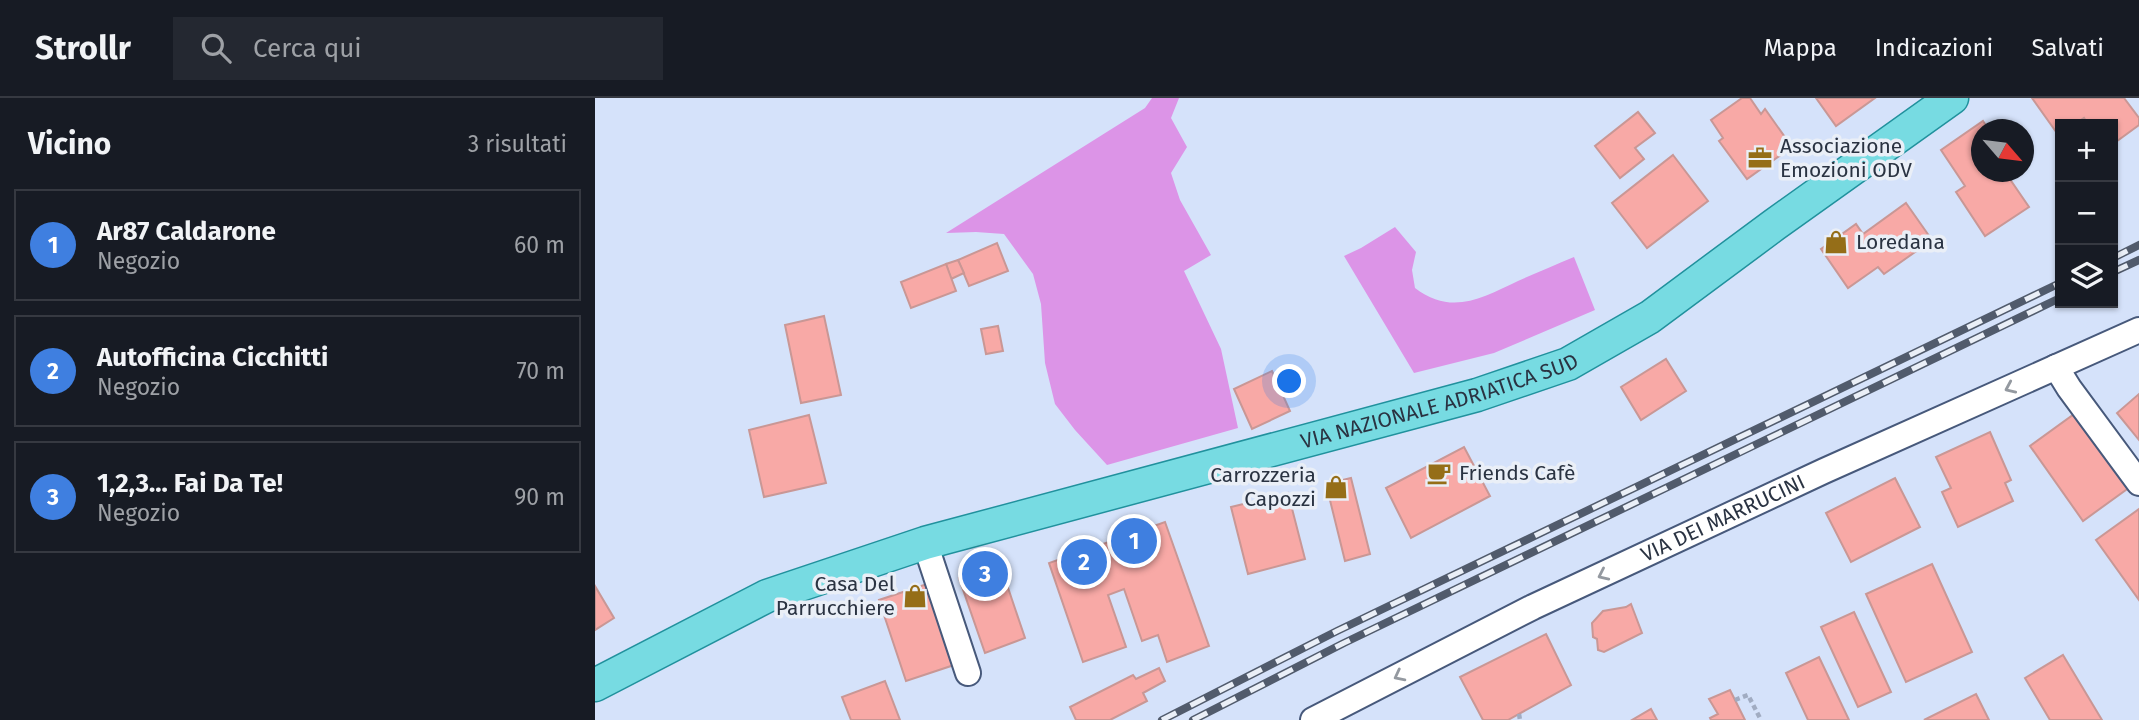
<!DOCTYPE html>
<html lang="it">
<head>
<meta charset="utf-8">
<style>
	body { margin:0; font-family:"Fira Sans",sans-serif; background:#242831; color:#f1f3f6 }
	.controls { position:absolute; right:21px; top:21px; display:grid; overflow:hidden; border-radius:0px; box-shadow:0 2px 5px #0004 }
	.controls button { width:63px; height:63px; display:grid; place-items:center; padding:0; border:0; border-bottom:2px solid #363941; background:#171b24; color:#f1f3f6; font:35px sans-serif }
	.compass { position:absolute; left:1376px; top:21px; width:63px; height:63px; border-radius:50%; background:#171b24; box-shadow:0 2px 5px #0004; rotate:118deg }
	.you { position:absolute; left:695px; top:284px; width:24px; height:24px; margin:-18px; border:5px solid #fff; border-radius:50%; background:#1a73e8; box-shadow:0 0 0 10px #1a73e833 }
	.badge { display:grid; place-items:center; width:46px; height:46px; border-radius:50%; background:#d93025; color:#fff; font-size:23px; font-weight:700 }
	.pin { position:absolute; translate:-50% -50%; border:4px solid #fff; box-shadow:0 2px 7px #0006 }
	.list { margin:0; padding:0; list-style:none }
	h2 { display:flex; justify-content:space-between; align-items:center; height:91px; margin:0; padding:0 28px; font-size:30px }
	h2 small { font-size:23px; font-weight:400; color:#9ea1a6 }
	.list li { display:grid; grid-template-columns:46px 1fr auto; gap:21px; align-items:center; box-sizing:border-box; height:112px; margin:0 14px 14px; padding:0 14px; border:2px solid #363941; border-radius:0px }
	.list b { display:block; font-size:26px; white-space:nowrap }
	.list p { margin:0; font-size:23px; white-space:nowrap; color:#9ea1a6 }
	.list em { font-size:23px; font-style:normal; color:#9ea1a6 }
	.icon { flex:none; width:38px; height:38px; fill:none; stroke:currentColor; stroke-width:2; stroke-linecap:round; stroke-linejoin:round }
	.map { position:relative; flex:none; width:1544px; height:622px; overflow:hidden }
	header { display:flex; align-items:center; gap:42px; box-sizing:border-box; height:98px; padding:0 35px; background:#171b24; border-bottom:2px solid #363941 }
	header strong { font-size:33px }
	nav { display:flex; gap:38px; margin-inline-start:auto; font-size:24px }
	.search { width:490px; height:63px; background:#242831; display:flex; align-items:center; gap:18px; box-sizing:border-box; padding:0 24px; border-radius:0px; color:#9ea1a6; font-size:26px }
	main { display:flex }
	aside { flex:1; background:#171b24 }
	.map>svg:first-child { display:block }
	.green { fill:#dc94e7 }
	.building { fill:#f8a9a6; stroke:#c99795; stroke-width:2 }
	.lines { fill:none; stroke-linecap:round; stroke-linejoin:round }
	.minor-casing { stroke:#47597b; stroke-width:28 }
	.major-casing { stroke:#21919d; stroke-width:35 }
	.path { stroke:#a1acc2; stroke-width:4.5; stroke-dasharray:5 3.5; stroke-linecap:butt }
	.minor { stroke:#fff; stroke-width:24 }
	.major { stroke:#77dbe2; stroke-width:32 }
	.rail-casing { stroke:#515b6c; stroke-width:8 }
	.rail { stroke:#eaeff7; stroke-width:5; stroke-dasharray:16; stroke-linecap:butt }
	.oneway { stroke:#9499a0 }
	.labels { text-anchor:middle; stroke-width:7; stroke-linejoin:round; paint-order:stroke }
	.poi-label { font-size:21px; fill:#2a3342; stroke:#eaeff7; text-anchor:start }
	.street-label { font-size:21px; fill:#2a3342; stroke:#eaeff7 }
</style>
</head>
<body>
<header>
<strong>Strollr</strong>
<div class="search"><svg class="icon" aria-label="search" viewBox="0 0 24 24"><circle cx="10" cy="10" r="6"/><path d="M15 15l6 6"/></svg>Cerca qui</div>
<nav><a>Mappa</a><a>Indicazioni</a><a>Salvati</a></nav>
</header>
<main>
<aside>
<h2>Vicino<small>3 risultati</small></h2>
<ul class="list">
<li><span class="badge" style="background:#3f7fe0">1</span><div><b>Ar87 Caldarone</b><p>Negozio</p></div><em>60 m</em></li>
<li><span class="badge" style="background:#3f7fe0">2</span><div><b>Autofficina Cicchitti</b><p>Negozio</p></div><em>70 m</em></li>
<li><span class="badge" style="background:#3f7fe0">3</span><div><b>1,2,3... Fai Da Te!</b><p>Negozio</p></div><em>90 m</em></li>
</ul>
</aside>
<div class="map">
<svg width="1544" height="622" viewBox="0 0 1544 622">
	<rect width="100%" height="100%" fill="#d5e2fa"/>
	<g class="green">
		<path d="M557 0H584L576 20 592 49 576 75 585 102 616 157 589 173 626 251 643 330 512 367 480 332 460 306 450 265 446 206 438 176 409 136 381 134 351 135 550 10Z"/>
		<path d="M800 129 821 154 817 172 820 190C857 218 887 200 923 183 941 175 960 167 979 159L1000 212 899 255 819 275 749 158 766 150Z"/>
	</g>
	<g class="building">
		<path d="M1147 0H1155L1166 16 1170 11 1197 49 1152 81 1124 43 1128 40 1116 22Z"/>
		<path d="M1221 0H1280L1241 28Z"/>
		<path d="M1437 0H1529L1544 20V27L1518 46V26H1493L1489 20 1480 26H1465L1464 38Z"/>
		<path d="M1043 14 1060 35 1040 50 1049 61 1025 80 1000 48Z"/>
		<path d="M1388 23 1394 32H1386V74H1410L1434 109 1390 138 1361 94 1370 88 1346 52Z"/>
		<path d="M1078 57 1113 103 1052 150 1017 105Z"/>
		<path d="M1311 105 1337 142 1289 176 1283 169 1253 190 1226 151 1261 126 1268 136Z"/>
		<path d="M402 145 413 173 374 188 363 162Z"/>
		<path d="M363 162 369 175 356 181 351 166Z"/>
		<path d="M351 166 361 193 316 210 306 184Z"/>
		<path d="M229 218 246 297 206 305 190 227Z"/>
		<path d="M403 228 408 253 391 256 386 231Z"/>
		<path d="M1071 261 1091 293 1046 322 1026 289Z"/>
		<path d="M677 273 695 313 657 331 639 291Z"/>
		<path d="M1544 296V342L1522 315Z"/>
		<path d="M1482 314 1535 389 1488 423 1435 348Z"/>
		<path d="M214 317 231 385 169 399 154 332Z"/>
		<path d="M1395 334 1416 382 1410 385 1418 403 1363 429 1347 394 1356 390 1341 359Z"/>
		<path d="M869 349 895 398 816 440 791 390Z"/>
		<path d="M756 380 775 456 750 463 731 386Z"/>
		<path d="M1300 380 1325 429 1256 464 1231 415Z"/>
		<path d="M693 395 710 461 653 476 636 409Z"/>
		<path d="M1544 411V502L1501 442Z"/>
		<path d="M570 424 614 548 572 564 563 537 547 543 529 491 513 497 531 549 488 564 454 465Z"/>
		<path d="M405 466 430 540 390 555 364 480Z"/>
		<path d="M1337 466 1377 554 1311 584 1271 496Z"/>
		<path d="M332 486 359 567 311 583 284 502Z"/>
		<path d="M0 488 19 520 0 532Z"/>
		<path d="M1036 506 1047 535 1009 554 1003 552 1002 541 998 539 997 525 1008 513 1031 509Z"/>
		<path d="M1259 514 1296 594 1263 609 1226 529Z"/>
		<path d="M951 536 976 587 913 622H888L865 579Z"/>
		<path d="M1468 557 1507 622H1455L1430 580Z"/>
		<path d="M1224 559 1254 622H1213L1191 575Z"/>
		<path d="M564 570 570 583 548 595 552 603 515 622H481L475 609 538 577 541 581Z"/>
		<path d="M290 583 305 622H256L247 599Z"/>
		<path d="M1135 592 1150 622H1116L1115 620 1123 616 1114 601Z"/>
		<path d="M1381 596 1394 622H1329Z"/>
		<path d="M1056 611 1062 622H1037Z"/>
	</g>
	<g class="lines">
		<g class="minor-casing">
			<g id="minor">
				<path d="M1461 269 1474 290 1544 385"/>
				<path d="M330 445 373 575"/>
				<path id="s1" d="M718 622 938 509 1229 373 1544 232"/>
			</g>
		</g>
		<g class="major-casing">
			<g id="major">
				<path id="s2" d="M0 587 172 498 330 445 882 297 973 266 1055 219 1179 127 1357 0"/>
			</g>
		</g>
		<g class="path">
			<path d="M1140 602 1153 597 1166 622"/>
			<path d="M924 616 925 622"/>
		</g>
		<use href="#minor" class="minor"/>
		<use href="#major" class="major"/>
		<g class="rail-casing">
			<g id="rail">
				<path d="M1518 160 1544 147"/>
				<path d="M1518 174 1544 162"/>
				<path d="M567 622 742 533 1465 185"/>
				<path d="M598 622 749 545 1465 200"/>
			</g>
		</g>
		<use href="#rail" class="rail"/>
	</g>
	<defs><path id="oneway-chevron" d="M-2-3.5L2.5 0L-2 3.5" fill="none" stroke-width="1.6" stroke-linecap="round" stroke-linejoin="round" transform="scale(1.75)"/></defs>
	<g class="oneway">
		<use href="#oneway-chevron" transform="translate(1415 290) rotate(156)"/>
		<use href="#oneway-chevron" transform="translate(1008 477) rotate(155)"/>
		<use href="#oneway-chevron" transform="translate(804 578) rotate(153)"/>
	</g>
	<defs>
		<g id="office-bare" transform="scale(1.89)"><path d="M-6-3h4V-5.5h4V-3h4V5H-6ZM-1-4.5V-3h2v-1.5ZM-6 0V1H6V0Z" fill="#956e18" stroke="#eaeff7" stroke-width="2.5" paint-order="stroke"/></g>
		<g id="shop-bare" transform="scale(1.89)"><path d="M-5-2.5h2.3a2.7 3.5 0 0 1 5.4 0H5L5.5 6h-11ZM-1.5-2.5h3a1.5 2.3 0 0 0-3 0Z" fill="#956e18" stroke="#eaeff7" stroke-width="2.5" paint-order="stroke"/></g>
		<g id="cafe-bare" transform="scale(1.89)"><path d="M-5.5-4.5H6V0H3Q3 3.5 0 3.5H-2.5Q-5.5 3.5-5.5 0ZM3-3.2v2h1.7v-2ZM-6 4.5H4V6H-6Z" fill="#956e18" stroke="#eaeff7" stroke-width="2.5" paint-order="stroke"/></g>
	</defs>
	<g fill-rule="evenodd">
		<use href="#office-bare" x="1165" y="60"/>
		<use href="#shop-bare" x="1241" y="144"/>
		<use href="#cafe-bare" x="844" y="375"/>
		<use href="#shop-bare" x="741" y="389"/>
		<use href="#shop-bare" x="320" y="498"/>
	</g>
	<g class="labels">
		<g class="poi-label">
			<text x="1185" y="55">Associazione<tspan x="1185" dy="24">Emozioni ODV</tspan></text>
			<text x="1261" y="151">Loredana</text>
			<text x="864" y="382">Friends Cafè</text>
			<text x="721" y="384" text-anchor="end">Carrozzeria<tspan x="721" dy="24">Capozzi</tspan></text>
			<text x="300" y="493" text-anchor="end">Casa Del<tspan x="300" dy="24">Parrucchiere</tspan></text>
		</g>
		<g class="street-label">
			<text dy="7" stroke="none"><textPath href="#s2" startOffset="894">VIA NAZIONALE ADRIATICA SUD</textPath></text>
			<text dy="7" stroke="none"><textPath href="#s1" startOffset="457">VIA DEI MARRUCINI</textPath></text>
		</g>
	</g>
</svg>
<div class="controls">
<button>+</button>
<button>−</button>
<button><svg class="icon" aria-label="layers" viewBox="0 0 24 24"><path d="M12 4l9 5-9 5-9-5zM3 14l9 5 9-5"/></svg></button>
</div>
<svg class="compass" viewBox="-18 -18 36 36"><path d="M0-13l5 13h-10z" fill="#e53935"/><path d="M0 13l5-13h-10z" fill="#9ea1a6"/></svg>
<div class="you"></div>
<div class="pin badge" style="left:539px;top:443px;background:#3f7fe0">1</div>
<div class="pin badge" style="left:489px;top:464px;background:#3f7fe0">2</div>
<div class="pin badge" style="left:390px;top:476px;background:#3f7fe0">3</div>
</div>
</main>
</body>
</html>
